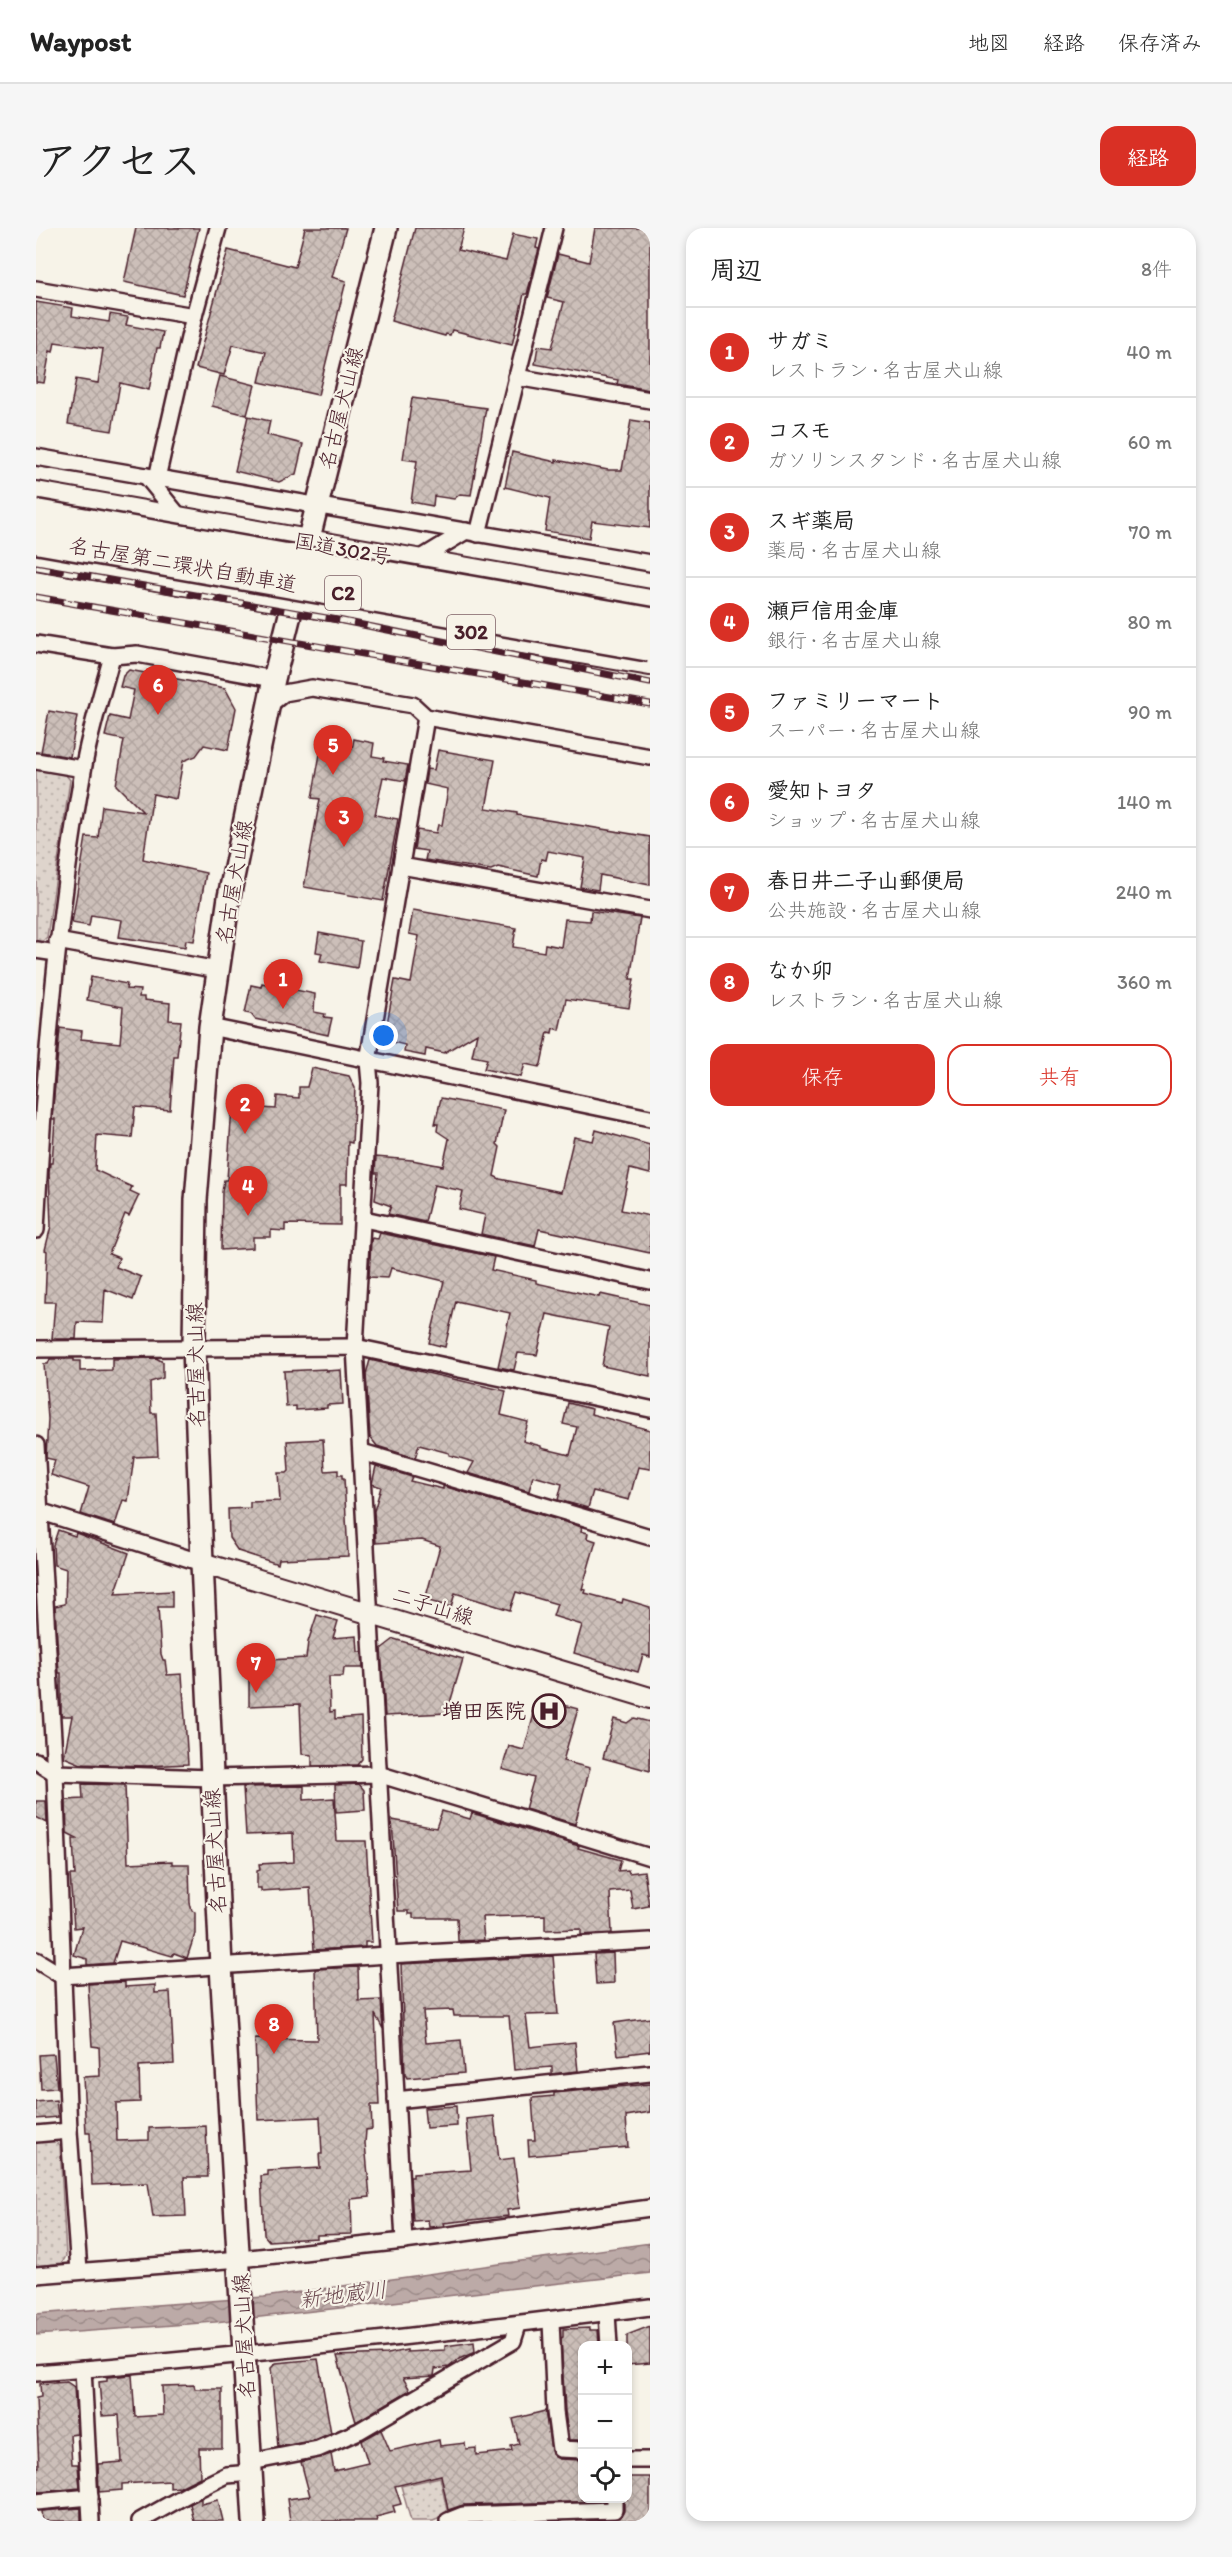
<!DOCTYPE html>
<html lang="ja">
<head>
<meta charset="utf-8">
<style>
	body { margin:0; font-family:Itim,"Klee One",sans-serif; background:#f6f6f6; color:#222 }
	.controls { position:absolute; right:18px; bottom:18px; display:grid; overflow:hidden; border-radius:12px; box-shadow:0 3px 9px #0003 }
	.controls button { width:54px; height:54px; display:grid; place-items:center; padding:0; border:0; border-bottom:2px solid #e0e0e0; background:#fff; color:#222; font:30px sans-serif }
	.you { position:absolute; left:348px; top:808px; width:21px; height:21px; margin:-15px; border:4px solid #fff; border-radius:50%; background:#1a73e8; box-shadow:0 0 0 9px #1a73e833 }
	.badge { display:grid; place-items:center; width:39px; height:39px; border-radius:50%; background:#d93025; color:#fff; font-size:20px; font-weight:700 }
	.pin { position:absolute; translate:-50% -50px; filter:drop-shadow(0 2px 3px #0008) }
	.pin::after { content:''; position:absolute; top:32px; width:21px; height:18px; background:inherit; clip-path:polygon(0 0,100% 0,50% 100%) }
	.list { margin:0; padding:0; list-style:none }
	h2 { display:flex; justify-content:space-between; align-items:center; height:78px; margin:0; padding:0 24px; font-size:26px }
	h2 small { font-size:20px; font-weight:400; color:#767676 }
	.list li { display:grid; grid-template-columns:39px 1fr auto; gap:18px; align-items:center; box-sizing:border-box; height:90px; padding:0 24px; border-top:2px solid #e0e0e0 }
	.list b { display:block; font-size:22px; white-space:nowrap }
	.list p { margin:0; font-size:20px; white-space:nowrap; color:#767676 }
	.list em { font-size:20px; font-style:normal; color:#767676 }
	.actions { display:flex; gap:12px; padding:18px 24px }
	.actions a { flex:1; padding:14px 0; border:2px solid #d93025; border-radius:18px; text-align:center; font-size:21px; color:#d93025 }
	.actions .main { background:#d93025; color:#fff }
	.icon { flex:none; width:33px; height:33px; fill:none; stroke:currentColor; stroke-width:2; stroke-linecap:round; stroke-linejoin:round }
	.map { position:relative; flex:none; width:614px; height:2293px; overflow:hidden; border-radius:18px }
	header { display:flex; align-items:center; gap:36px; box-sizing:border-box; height:84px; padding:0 30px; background:#fff; border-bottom:2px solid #e0e0e0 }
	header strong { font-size:28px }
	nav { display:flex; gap:33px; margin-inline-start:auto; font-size:21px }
	.intro { display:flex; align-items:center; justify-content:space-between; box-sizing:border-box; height:144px; padding:0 36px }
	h1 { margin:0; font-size:42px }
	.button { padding:15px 27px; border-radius:18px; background:#d93025; color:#fff; font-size:21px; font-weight:700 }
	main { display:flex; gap:36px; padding:0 36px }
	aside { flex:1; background:#fff; border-radius:18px; box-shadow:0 3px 9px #0003 }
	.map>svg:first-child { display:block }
	.park { fill:url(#park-dots); stroke:#947a7c; stroke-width:1.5 }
	.water { fill:url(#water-waves); stroke:#8e7275; stroke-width:1.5 }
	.building { fill:url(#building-cross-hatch); stroke:#4a1f2b; stroke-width:1.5 }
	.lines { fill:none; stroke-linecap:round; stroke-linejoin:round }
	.minor-casing { stroke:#4a1f2b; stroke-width:20 }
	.tertiary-casing { stroke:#4a1f2b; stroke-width:24 }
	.secondary-casing { stroke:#4a1f2b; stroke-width:26 }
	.trunk-casing { stroke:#4a1f2b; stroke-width:30 }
	.minor { stroke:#f7f3e8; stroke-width:15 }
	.tertiary { stroke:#f7f3e8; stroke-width:20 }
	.secondary { stroke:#f7f3e8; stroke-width:21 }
	.trunk { stroke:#f7f3e8; stroke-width:26 }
	.rail-casing { stroke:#4a1f2b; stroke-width:7 }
	.rail { stroke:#f7f3e8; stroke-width:4.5; stroke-dasharray:14; stroke-linecap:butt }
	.motorway-bridge-casing { stroke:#4a1f2b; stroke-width:33; stroke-linecap:butt }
	.motorway-bridge { stroke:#f7f3e8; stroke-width:28 }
	.labels { text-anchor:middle; stroke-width:4.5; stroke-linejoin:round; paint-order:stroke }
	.shield { fill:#f7f3e8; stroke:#7e5f64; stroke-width:1.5 }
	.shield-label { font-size:20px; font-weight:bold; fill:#4a1f2b }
	.street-label { font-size:21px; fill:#4a1f2b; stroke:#f7f3e8 }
	.poi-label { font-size:21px; font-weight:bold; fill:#4a1f2b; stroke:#f7f3e8; text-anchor:end }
	.water-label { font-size:22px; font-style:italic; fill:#6c4950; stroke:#f7f3e8 }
</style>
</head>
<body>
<header>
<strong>Waypost</strong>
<nav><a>地図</a><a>経路</a><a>保存済み</a></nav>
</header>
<div class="intro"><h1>アクセス</h1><a class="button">経路</a></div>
<main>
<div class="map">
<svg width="614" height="2293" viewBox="0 0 614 2293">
	<defs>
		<pattern id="park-dots" width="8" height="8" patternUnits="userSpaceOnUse" patternTransform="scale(1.5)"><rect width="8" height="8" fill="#ded4cc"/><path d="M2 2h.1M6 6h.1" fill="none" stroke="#c0b6af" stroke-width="1.8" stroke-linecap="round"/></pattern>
		<pattern id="water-waves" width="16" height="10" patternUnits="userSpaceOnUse" patternTransform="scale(1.5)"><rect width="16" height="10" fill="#bcaaa7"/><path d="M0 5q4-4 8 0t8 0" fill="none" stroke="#9b8a88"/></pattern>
		<pattern id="building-cross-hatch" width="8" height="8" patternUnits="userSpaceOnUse" patternTransform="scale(1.5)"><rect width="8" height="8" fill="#ccbfb9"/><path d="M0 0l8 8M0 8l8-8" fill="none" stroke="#b1a49f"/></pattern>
	</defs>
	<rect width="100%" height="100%" fill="#f7f3e8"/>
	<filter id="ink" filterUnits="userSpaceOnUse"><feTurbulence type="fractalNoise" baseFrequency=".0167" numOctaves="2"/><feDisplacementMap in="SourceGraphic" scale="12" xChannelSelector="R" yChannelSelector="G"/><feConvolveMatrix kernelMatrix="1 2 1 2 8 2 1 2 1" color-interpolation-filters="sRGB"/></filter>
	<g filter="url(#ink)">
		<g class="park">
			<path d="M0 542 30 547 34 552 11 709 6 714 0 713Z"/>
			<path d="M18 1912 24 1917 30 2028 26 2035 0 2038V1913Z"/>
			<path d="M404 2249 412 2287 397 2293H375L365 2258Z"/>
		</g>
		<path class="water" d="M614 2015V2045L179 2094 0 2107V2086L228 2069Z"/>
		<g class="building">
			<path d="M100 0H163L147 67 88 54Z"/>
			<path d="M269 0H310L296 49 310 53 282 167 223 154 230 124 197 117 188 147 160 140 192 22 259 39Z"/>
			<path d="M379 0H428L422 22 470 33 477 6 502 11 500 20 503 21 491 66H488L476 117 416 102 414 107 410 106 409 108 355 93Z"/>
			<path d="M559 0H614V162L581 156 582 152 499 136 502 118 516 120 528 74 511 70 522 26 553 34Z"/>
			<path d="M0 74 37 80 36 88 73 94 74 86 92 89 90 97 127 104 124 120H121L113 162 84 155 76 203 32 196 40 151 62 155 67 121 19 114 17 124 14 123 8 155 0 154Z"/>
			<path d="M184 148 219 157 211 187 176 178Z"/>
			<path d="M376 170 450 180 435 267 424 266 418 271 398 268 397 278 375 274 381 233 367 231Z"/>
			<path d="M212 188 234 193 231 207 267 216 260 246 243 254 199 243Z"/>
			<path d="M595 192 614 195V300L556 293 553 310 509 303 514 270 469 259 476 224 520 234V232L572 242H586Z"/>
			<path d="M93 442 189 460 200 480 192 522 168 517 160 528 147 533 140 571 117 566 107 631 170 645 158 713 150 712 149 719 83 709 86 692 55 687 53 698 36 695 50 609 62 610 66 578 107 584 80 557 88 512 69 508 74 488 92 492 98 462 84 459 87 448Z"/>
			<path d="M13 483 41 488 34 529 5 524Z"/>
			<path d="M318 511 338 515 336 528 348 530 347 533 372 537 369 553 347 549 339 587 362 591 347 673 268 659 284 571 276 570 286 515 316 521Z"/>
			<path d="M402 522 459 532 450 580 481 585V587L614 609V657L564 647 562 662 544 659 549 630 512 623 510 632 505 631 502 648 462 639 455 642 389 632 391 623 378 621 381 602 400 605 402 597H406L412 561 389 556 391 541 398 542Z"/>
			<path d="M377 682 480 700 477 719 508 724 509 716 525 719 529 691 554 693 555 683 604 690 594 751H598L593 780 530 771 523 802 517 800 516 805 512 804 505 836 503 839 489 836 485 849 448 841 451 831 436 828 441 805 408 825 390 821 389 828 368 824 369 817 348 812 359 752 375 755 383 708 373 706Z"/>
			<path d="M283 705 325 713 321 740 284 733 286 725 280 724Z"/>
			<path d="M55 749 91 756 90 761 104 762 103 769H108V772L134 775 133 792 145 793 141 828H138L134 882 99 879 96 910 61 907 59 942 96 959 94 963 103 967 93 988 89 986 73 1026 83 1030 80 1039 105 1049 97 1072 69 1061 67 1095 41 1094 40 1111H16L19 1074H9L11 1023 9 1022 15 998 13 945 14 935H16L19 891H16L24 800 46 803 45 811 84 815 87 779 51 772Z"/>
			<path d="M226 755 279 766 278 784 289 786 288 789 296 790 292 807 219 791 215 786 209 785 215 757 225 759Z"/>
			<path d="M276 840 313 848 319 860 316 915 312 914 311 956H304V997L249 996V1003L235 1002V1009H217V1020L185 1022 186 964 188 952H191L196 878 240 881 241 868 263 870V859H271Z"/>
			<path d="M405 870 468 882 461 916 464 919 458 948 464 951 525 964 538 909 557 913 560 902 614 917V946L594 941 585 982 614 988V1025L503 1001 499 1018 445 1006 449 987 423 981 427 963 398 957 389 994 352 986 355 978 339 972 342 945H339L340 929 376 932 407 938 413 911 401 903 402 896H399Z"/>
			<path d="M344 1005 458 1029 455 1042 500 1052V1055L563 1069 564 1066 614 1077V1148L566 1138 573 1099 511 1086 501 1127 482 1125 478 1142 462 1139 474 1085 420 1073 409 1119 393 1115 408 1053 355 1040 352 1050 333 1049 335 1013 336 1010 342 1011Z"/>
			<path d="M120 1130 127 1134V1150L114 1154 115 1185H120L122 1228 98 1229 92 1273 87 1272 79 1297 45 1286 53 1259 15 1247 19 1232 10 1230 12 1191 8 1136H12L14 1131H38V1133H44V1143L76 1142V1131Z"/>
			<path d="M334 1132 470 1163 465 1187 492 1194 487 1213 505 1218V1220L534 1227 541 1199 527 1196 532 1175 556 1181 555 1186 614 1202V1241L602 1239 593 1272 557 1263 552 1280 522 1272 526 1256 497 1248 493 1263 432 1245 438 1234 413 1227V1225L383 1217 379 1230 341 1218 334 1209 330 1146Z"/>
			<path d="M290 1141V1143L305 1142 307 1176 291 1177V1180L260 1182V1178L250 1179 248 1143Z"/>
			<path d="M287 1211 289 1243 302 1242V1247H306V1250H308L312 1328 243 1331 242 1336 202 1323 193 1310 192 1281 214 1280V1274L244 1273 242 1245H251L253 1243 251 1213Z"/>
			<path d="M340 1238 376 1249 374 1253 407 1261V1258L546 1299 545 1303 552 1305 551 1310 560 1313 546 1361 550 1362 549 1365 586 1375 587 1371 614 1379V1429L607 1427 602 1444 538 1425 546 1397 517 1388 521 1376 480 1364 474 1382 419 1365 415 1379 389 1372 404 1318 386 1312 340 1315 338 1283 345 1259 336 1256Z"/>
			<path d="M22 1302 39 1308 40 1305 93 1325 79 1366 136 1363V1379H122L125 1426 127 1432H129L131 1447 146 1446 152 1536 111 1538 45 1536 28 1529 36 1488H25V1445H23L19 1378 29 1376 30 1341 18 1337 17 1317Z"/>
			<path d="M281 1387 302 1393 297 1410 321 1408 322 1424H326L327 1440H308L307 1449H293L294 1484 299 1483V1491L325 1489 326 1531 321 1537 276 1538V1527L266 1526 264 1476 213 1478V1433L270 1430 272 1414Z"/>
			<path d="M358 1411 427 1431 411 1485 349 1488 345 1421Z"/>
			<path d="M505 1471 542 1481 527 1533 554 1540 539 1596 489 1581 498 1550 466 1541 473 1518 488 1522 502 1472Z"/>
			<path d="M598 1490 614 1494V1543L567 1530 578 1491 591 1495Z"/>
			<path d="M46 1556 89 1557 92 1635 136 1633V1636H153L154 1675 156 1683 159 1684V1706L151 1730 138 1725 136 1728 84 1713 77 1735 51 1737V1731L38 1727 46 1699 38 1700 34 1647H39L37 1611H43L31 1605 30 1572 47 1571Z"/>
			<path d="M323 1556 328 1562 329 1582 300 1584 299 1557Z"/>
			<path d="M268 1558V1572L298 1570 301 1613H330L336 1714H329V1719L278 1722 274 1660 225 1663V1660H221V1643L224 1642 223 1636 258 1634 257 1605 210 1607 207 1559Z"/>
			<path d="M0 1573H10L11 1595 0 1589Z"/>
			<path d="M406 1583 434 1591 436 1585 533 1615 543 1618 542 1620 585 1632 582 1643 592 1642 593 1645 608 1643 613 1678 597 1681 594 1662 574 1664 576 1705 545 1707V1701L509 1702V1687L446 1689 448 1712 422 1713 421 1690H377V1686H373V1683H362L356 1592 400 1600Z"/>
			<path d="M577 1725 578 1755 560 1756 558 1726Z"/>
			<path d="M517 1728 522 1786 490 1787 494 1819 539 1814 542 1843 516 1846V1839L478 1842 473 1788H418L417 1782 387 1783 390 1815 425 1812 428 1845 371 1850 369 1846 365 1736Z"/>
			<path d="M322 1739 323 1773 345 1772 347 1801 339 1786 343 1877H335L336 1901 330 1902 329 1915 334 1969 315 1971 316 2006 281 2007V2010L233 2013 228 2007 225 1948 232 1947V1943L284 1940 283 1926H286L284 1889 222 1892 219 1811 281 1812 279 1741Z"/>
			<path d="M89 1754V1759L119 1757V1765L134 1764 138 1836 103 1838 104 1874 80 1875 81 1913 113 1912V1900L170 1898 172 1949H148L150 1988 117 1989 112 1955 56 1957 54 1905H50L47 1849 64 1848 63 1819 56 1818 52 1756Z"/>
			<path d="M614 1790V1823L582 1827 578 1795Z"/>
			<path d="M18 1826 21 1860 5 1861 3 1827Z"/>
			<path d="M614 1856V1884L590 1888 592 1919 493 1928 492 1912H499L496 1870 518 1868V1865Z"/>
			<path d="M20 1872 22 1889 0 1891V1874Z"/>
			<path d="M420 1878 421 1898 390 1900 388 1880Z"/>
			<path d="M458 1888 463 1932 478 1930 484 1980 471 1982 472 1988 408 1995 409 1998 393 1999 392 1992 377 1993 374 1949H377V1946L435 1942 430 1891Z"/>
			<path d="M614 2098V2135L591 2137V2107Z"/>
			<path d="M554 2100V2102H562L563 2118H546V2212H533L529 2183 525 2110 527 2109V2101Z"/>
			<path d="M438 2114 439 2124 423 2131 413 2139 399 2141 398 2148 367 2150 374 2162 320 2194 301 2128 351 2126 371 2122V2124L409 2122V2118Z"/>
			<path d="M282 2131 295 2205 279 2212 242 2219 235 2140 240 2135Z"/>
			<path d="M96 2147 99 2189 127 2187 126 2158 158 2157 159 2161H186V2220H163L164 2249 144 2259 134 2260V2253L86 2256V2262L63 2264 62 2236 86 2234 83 2187 66 2188 63 2154 71 2153V2149Z"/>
			<path d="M31 2154 38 2159 41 2206 34 2207 36 2236H42V2238L44 2260 4 2264 2 2263 1 2239H3L0 2170 5 2169 4 2156Z"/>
			<path d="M509 2183 516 2226 523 2231 546 2232V2271H568V2273L427 2277 412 2282 405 2247 359 2258 365 2276 357 2278 359 2284 340 2289 341 2293H254L251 2271 274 2268 265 2234 295 2226 298 2243 332 2235 325 2213 345 2202 354 2223 403 2212 404 2218 429 2215 430 2221 440 2220V2227L476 2223 475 2218 483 2216 477 2191Z"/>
			<path d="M591 2249H614V2293H540L584 2290 588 2283V2271H591Z"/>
			<path d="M165 2270V2276L182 2272 187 2293H158L154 2276Z"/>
			<path d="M45 2280V2293H6L5 2283Z"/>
		</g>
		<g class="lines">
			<g class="minor-casing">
				<g id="minor">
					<path d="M0 61 158 88"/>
					<path d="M480 149 614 172"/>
					<path d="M0 229 614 335"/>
					<path d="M110 248 146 292"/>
					<path d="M121 250 158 88 182 0"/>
					<path d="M442 306 518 0"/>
					<path d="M379 334 430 303"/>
					<path d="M0 416 76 428 101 426 238 451"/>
					<path d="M232 478 248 465 276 460 377 477 390 489 614 529"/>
					<path d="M0 533 47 541"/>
					<path d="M365 638 614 682"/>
					<path d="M21 713 182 742"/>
					<path d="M0 722 20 725"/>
					<path d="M174 799 614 890"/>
					<path d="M328 991 614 1053"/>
					<path d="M0 1002C8 848 20 695 47 543 53 505 66 466 76 428"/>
					<path d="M0 1121 319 1119 614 1181"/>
					<path d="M0 1217 19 1545 33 1903 43 2043"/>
					<path d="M326 1224 614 1309"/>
					<path d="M0 1282 166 1335"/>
					<path d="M0 1533 19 1545 176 1550 342 1546 614 1629"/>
					<path d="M0 1732 26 1748 352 1727 614 1713"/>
					<path d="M360 1872 614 1845"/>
					<path d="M0 1906 33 1903"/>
					<path d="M368 2013 319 1119 334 855 332 833 390 489"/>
					<path d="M0 2047 204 2031 368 2013 614 1980"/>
					<path d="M571 2085 573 2118"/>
					<path d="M515 2093 519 2184 524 2221 546 2222"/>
					<path d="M47 2141 55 2293"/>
					<path d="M0 2145C205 2129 410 2105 614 2079"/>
					<path d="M592 2232H614"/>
					<path d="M215 2234 282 2221 323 2203 477 2113 482 2097"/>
					<path d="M0 2274 54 2269"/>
					<path d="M104 2293 154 2265 191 2247 216 2245"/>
					<path d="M412 2293 427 2287 578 2282V2270"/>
				</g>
			</g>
			<g class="tertiary-casing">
				<path id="tertiary" d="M166 1335 614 1470"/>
			</g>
			<g class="secondary-casing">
				<path id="secondary" d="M218 2293 185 1738 166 1335 158 1119 160 972 174 799 193 669 238 451 350 0"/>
			</g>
			<g class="trunk-casing">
				<g id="trunk">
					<path d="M0 267 614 375"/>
					<path d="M0 328 614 434"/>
				</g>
			</g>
			<use href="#minor" class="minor"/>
			<use href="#tertiary" class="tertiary"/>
			<use href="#secondary" class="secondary"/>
			<use href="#trunk" class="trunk"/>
			<g class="rail-casing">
				<g id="rail">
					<path d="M0 339 302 392 614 455"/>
					<path d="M0 369 614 476"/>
				</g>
			</g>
			<use href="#rail" class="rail"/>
			<g class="motorway-bridge-casing">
				<g id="motorway-bridge">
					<path d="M0 286 614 394"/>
					<path d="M0 311 614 419"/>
				</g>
			</g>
			<use href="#motorway-bridge" class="motorway-bridge"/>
		</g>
	</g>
	<defs>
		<g id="hospital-ring" transform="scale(1.725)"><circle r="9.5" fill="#f7f3e8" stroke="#4a1f2b" stroke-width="1.5"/><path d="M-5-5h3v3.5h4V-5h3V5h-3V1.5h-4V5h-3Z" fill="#4a1f2b"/></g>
	</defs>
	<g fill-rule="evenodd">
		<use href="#hospital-ring" x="513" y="1483"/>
	</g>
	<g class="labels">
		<g class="shield">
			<rect x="289" y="348" width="36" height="34" rx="4.5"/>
			<rect x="411" y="387" width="48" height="34" rx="4.5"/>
		</g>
		<g class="shield-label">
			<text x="307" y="372">C2</text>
			<text x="435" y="411">302</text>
		</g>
		<g class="street-label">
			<text transform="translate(305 180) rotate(-76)" y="7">名古屋犬山線</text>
			<text transform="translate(307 321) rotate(10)" y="7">国道302号</text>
			<text transform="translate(147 337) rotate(10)" y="7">名古屋第二環状自動車道</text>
			<text transform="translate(198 654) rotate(-80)" y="7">名古屋犬山線</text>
			<text transform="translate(160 1137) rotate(-91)" y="7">名古屋犬山線</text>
			<text transform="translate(397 1378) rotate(17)" y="7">二子山線</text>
			<text transform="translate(179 1623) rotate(-93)" y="7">名古屋犬山線</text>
			<text transform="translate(208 2108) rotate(-93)" y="7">名古屋犬山線</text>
		</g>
		<g class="poi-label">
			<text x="490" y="1490">増田医院</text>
		</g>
		<g class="water-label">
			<text transform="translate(307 2066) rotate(-7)" y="8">新地蔵川</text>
		</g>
	</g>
</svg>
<div class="controls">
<button>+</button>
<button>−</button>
<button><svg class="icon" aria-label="locate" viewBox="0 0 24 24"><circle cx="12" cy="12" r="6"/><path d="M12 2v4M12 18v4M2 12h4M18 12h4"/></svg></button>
</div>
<div class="you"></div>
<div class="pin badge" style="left:247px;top:781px">1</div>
<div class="pin badge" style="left:209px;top:906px">2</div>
<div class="pin badge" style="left:308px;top:619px">3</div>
<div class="pin badge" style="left:212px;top:988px">4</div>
<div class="pin badge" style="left:297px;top:547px">5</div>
<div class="pin badge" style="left:122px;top:487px">6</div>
<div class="pin badge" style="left:220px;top:1465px">7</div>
<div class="pin badge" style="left:238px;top:1826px">8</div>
</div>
<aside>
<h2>周辺<small>8件</small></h2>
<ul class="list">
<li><span class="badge">1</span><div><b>サガミ</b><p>レストラン · 名古屋犬山線</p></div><em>40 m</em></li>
<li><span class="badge">2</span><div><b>コスモ</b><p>ガソリンスタンド · 名古屋犬山線</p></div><em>60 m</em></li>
<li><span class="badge">3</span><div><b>スギ薬局</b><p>薬局 · 名古屋犬山線</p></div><em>70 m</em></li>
<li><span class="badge">4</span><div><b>瀬戸信用金庫</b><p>銀行 · 名古屋犬山線</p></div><em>80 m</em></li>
<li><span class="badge">5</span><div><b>ファミリーマート</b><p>スーパー · 名古屋犬山線</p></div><em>90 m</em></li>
<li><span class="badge">6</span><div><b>愛知トヨタ</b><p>ショップ · 名古屋犬山線</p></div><em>140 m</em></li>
<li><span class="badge">7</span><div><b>春日井二子山郵便局</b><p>公共施設 · 名古屋犬山線</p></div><em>240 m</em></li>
<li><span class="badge">8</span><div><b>なか卯</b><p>レストラン · 名古屋犬山線</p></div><em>360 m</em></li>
</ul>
<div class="actions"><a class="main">保存</a><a>共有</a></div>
</aside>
</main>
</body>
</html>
